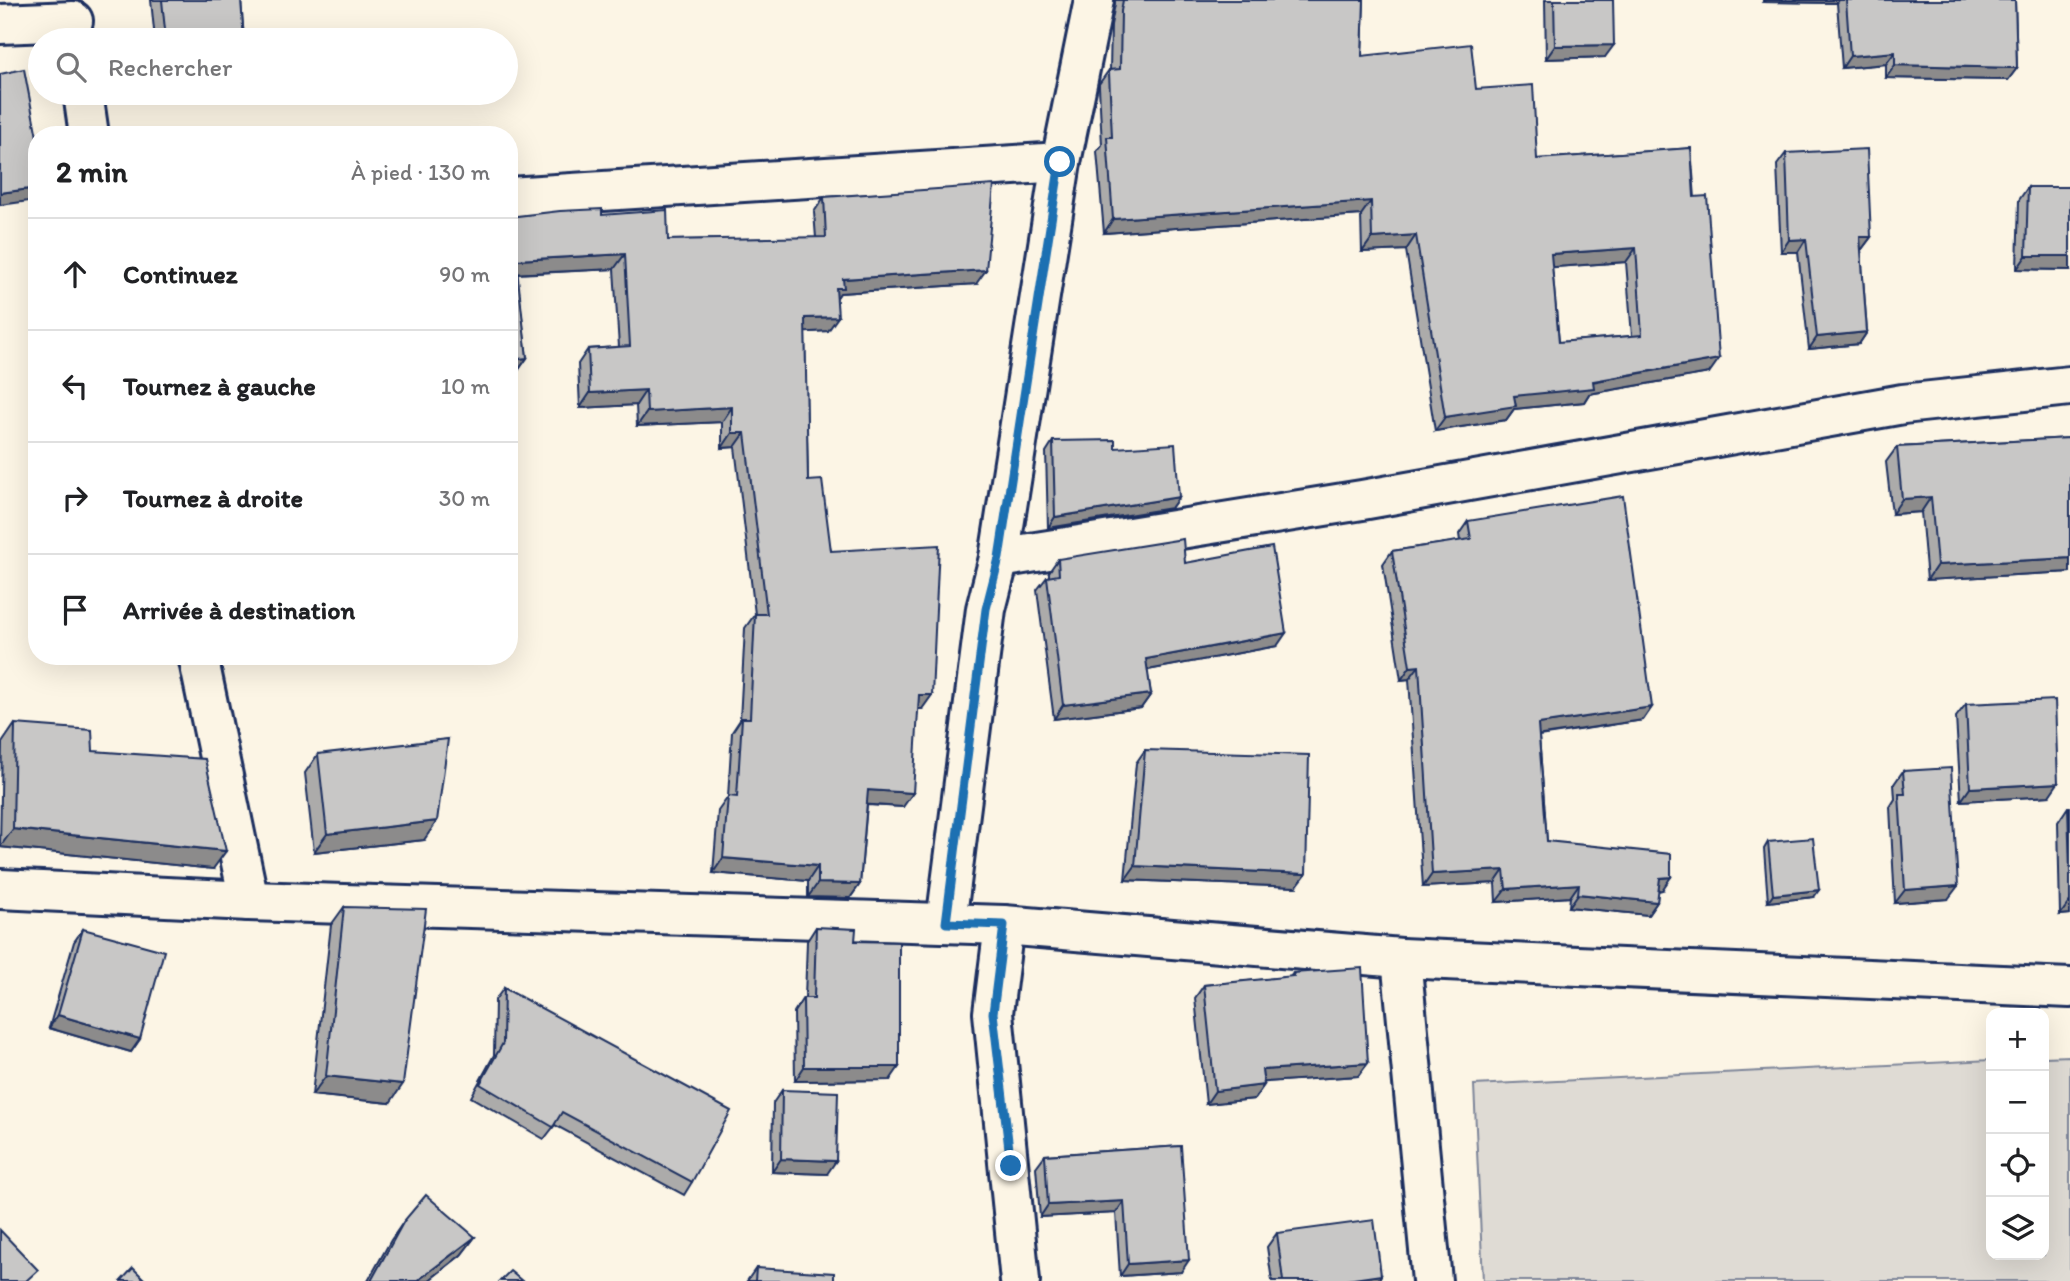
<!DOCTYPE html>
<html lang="fr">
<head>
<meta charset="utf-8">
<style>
	body { margin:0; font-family:Itim,sans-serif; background:#f6f6f6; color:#202124 }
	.controls { position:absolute; right:21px; bottom:21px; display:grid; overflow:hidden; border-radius:14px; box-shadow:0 7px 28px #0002 }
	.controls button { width:63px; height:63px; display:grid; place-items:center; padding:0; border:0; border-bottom:2px solid #e0e0e0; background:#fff; color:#202124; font:35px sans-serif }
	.stop { position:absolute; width:21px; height:21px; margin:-16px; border:5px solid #1f6fb2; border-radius:50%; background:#fff }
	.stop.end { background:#1f6fb2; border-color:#fff; box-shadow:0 2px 7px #0008 }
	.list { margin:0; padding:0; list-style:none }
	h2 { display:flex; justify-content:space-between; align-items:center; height:91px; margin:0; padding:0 28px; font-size:30px }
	h2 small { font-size:23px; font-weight:400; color:#757577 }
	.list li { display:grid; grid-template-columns:46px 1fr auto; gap:21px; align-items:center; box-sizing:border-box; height:112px; padding:0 28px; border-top:2px solid #e0e0e0 }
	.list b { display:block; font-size:26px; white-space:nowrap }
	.list em { font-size:23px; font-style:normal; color:#757577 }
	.icon { flex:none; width:38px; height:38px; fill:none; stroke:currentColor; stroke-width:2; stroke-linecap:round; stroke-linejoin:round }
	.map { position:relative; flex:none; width:2070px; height:1281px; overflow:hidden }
	.search { position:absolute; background:#fff; box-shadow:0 7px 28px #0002; left:28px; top:28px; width:490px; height:77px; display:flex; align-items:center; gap:18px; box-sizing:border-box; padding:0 24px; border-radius:38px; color:#757577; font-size:26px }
	.panel { position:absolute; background:#fff; box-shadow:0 7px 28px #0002; left:28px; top:126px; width:490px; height:539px; border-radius:28px }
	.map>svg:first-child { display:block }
	.green { fill:#dfdbd4; stroke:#7d8599; stroke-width:2 }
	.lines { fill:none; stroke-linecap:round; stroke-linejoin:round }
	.street-casing { stroke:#1b2f5e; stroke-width:44 }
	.street { stroke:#fcf5e5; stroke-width:38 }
	.wall { fill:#acabaa; stroke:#1b2f5e; stroke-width:2; fill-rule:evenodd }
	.shaded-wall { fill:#8c8b8b; stroke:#1b2f5e; stroke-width:2 }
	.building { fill:#c8c7c6; stroke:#1b2f5e; stroke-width:2; fill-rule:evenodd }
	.route { stroke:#1f6fb2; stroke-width:9 }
</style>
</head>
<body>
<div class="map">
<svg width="2070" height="1281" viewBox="0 0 2070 1281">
	<rect width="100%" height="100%" fill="#fcf5e5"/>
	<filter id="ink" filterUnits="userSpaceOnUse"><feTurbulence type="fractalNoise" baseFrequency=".0143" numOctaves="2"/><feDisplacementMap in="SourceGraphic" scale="14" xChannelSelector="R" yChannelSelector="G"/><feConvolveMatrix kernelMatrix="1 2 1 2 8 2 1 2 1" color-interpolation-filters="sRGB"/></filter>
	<g filter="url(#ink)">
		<path class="green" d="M2070 1056V1281H1483L1474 1085 1991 1060V1255H2044V1057Z"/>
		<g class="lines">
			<g class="street-casing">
				<g id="street">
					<path d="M0 24 73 21"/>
					<path d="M83 93 89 135"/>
					<path d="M509 197 1061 162"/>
					<path d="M999 558 1362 500 1903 404 2070 386"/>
					<path d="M198 656 249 901"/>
					<path d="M0 889 249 901 1004 925 1401 958 2070 988"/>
					<path d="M946 923 986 609 999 558 1061 162 1094 0"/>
					<path d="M1004 925 993 1013 1020 1281"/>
					<path d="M1401 958 1432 1281"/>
				</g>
			</g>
			<use href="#street" class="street"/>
		</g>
		<g class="wall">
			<path d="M151 0H241L244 40H155Z"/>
			<path d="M1115 0H1364L1362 56 1476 89 1537 159 1691 148 1709 373 1589 394 1584 402 1514 409 1506 420 1435 431 1406 250 1362 252 1361 215 1104 233 1097 151 1102 145 1099 87V84L1109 70H1110L1111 25 1115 4ZM1626 262 1632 336 1559 342 1552 267Z"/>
			<path d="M1545 0H1613L1605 57 1546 59Z"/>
			<path d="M1763 0H2015L2017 68 2008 80 1886 78V64L1842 68 1837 3 1763 2Z"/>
			<path d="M1786 153 1871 237 1862 249H1861L1867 332 1859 344 1809 349 1798 252H1781L1777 165Z"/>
			<path d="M2028 187 2070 270 2017 269 2019 200Z"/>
			<path d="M824 197 976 284 840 293 837 297 828 331 805 332 808 481 831 551 922 709H918L903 807 867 805 860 884 850 898 808 897V881L713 873 718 811 728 797 732 732 740 720 745 628 755 614 735 447 722 448V422L637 426 636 405 580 408 578 364 588 349 619 347 614 269 517 274 527 358 517 372 509 373V217L602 215 668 240 816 238 814 212Z"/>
			<path d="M2070 431V572L1927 580 1921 512 1892 514 1886 462 1897 447 2070 438Z"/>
			<path d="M1053 441 1115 448 1179 497 1171 508 1048 528 1046 452Z"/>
			<path d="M1468 521 1652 707 1643 720 1539 736 1547 841 1662 890 1658 891 1657 902 1648 915 1569 907 1570 897 1496 902 1495 883 1423 887 1409 679 1401 680 1383 564 1392 551 1460 541 1459 534Z"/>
			<path d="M1058 559 1185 563 1277 646 1147 670 1151 694 1141 708 1054 719 1037 590 1047 577 1049 576V572Z"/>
			<path d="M1966 704 2049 796 1961 801 1956 717Z"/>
			<path d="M15 724 213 869 0 847 2 743Z"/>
			<path d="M1145 750 1296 887 1125 880 1136 763Z"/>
			<path d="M318 754 424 840 314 852 305 773Z"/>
			<path d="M1903 771 1948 899 1895 903 1890 807 1895 799 1894 784Z"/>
			<path d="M2068 807H2070V914L2060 915 2058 822Z"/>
			<path d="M1768 842 1814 897 1768 902 1764 849Z"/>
			<path d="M344 907 390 1103 312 1095 331 925Z"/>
			<path d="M816 927 855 941 890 1080 795 1081 794 1012 803 998H805L807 941Z"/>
			<path d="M83 929 140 1039 131 1052 49 1028 74 942Z"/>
			<path d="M1293 973 1368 1063 1358 1076 1263 1082 1264 1085 1254 1099 1206 1104 1195 998 1204 985 1290 977Z"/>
			<path d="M504 988 692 1182 684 1195 555 1125 544 1139 471 1097 494 1055 495 1000Z"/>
			<path d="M782 1090 827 1174 772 1172 773 1103Z"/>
			<path d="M1181 1146V1272L1120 1276 1116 1213 1040 1217 1036 1167 1045 1155Z"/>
			<path d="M404 1221 475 1237 461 1255 428 1281H368L391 1240Z"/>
			<path d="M1277 1233 1381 1275 1378 1281H1272L1267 1247Z"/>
			<path d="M756 1268 834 1281H747Z"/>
		</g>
		<g class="shaded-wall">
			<path d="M1765 0H1839L1837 3 1763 2Z"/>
			<path d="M1614 45 1605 57 1546 59 1555 46Z"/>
			<path d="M1895 52 1886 64 1842 68 1850 56Z"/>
			<path d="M1895 65 2017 68 2008 80 1886 78Z"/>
			<path d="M37 188V200L0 205V193Z"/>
			<path d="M1371 201 1361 215 1104 233 1113 219Z"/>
			<path d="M1416 235 1406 250 1362 252 1372 238Z"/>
			<path d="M1860 237H1871L1862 249H1851Z"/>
			<path d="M1806 239 1798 252H1781L1789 240Z"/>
			<path d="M1636 248 1626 262 1541 268 1551 254Z"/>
			<path d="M625 254 614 269 509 274 516 260Z"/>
			<path d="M2026 256H2070V270L2017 269Z"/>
			<path d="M986 270 976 284 840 293 834 302H826L843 279Z"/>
			<path d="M838 317 828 331 795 333 805 318Z"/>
			<path d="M1867 332 1859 344 1809 349 1817 337Z"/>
			<path d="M527 358 517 372 509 373V360Z"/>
			<path d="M1719 359 1709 373 1589 394 1584 402 1514 409 1506 420 1435 431 1445 417 1514 396Z"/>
			<path d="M646 390 636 405 580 408 590 393Z"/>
			<path d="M732 407 722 422 637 426 647 412Z"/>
			<path d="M732 433H745L735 447 722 448Z"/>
			<path d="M1179 497 1171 508 1048 528 1055 517Z"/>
			<path d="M1931 497 1921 512 1892 514 1902 499Z"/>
			<path d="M2070 558V572L1927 580 1937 565Z"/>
			<path d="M1286 633 1277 646 1137 672 1146 659Z"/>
			<path d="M1419 666 1409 679 1401 680 1410 667Z"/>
			<path d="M1151 694 1141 708 1054 719 1063 705Z"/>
			<path d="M919 695H932L922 709H909Z"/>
			<path d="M1652 707 1643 720 1529 737 1538 724Z"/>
			<path d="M2058 783 2049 796 1961 801 1970 788Z"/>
			<path d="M868 790 913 793 903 807 858 804Z"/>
			<path d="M437 821 424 840 314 852 327 834Z"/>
			<path d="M13 829 226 851 213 869 0 847Z"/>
			<path d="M723 858 818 866 808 881 713 873Z"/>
			<path d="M1135 866 1306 874 1296 887 1125 880Z"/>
			<path d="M1504 870 1495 883 1423 887 1432 874Z"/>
			<path d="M1671 877 1662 890 1650 891 1660 878Z"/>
			<path d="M818 883 860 884 850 898 808 897Z"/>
			<path d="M1579 884 1570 897 1496 902 1506 889Z"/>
			<path d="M1958 886 1948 899 1895 903 1905 890Z"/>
			<path d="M1819 890 1814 897 1768 902 1773 895Z"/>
			<path d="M1578 894 1657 902 1648 915 1569 907Z"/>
			<path d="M2070 901V914L2060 915Z"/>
			<path d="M58 1015 140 1039 131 1052 49 1028Z"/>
			<path d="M1368 1063 1358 1076 1252 1083 1262 1070Z"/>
			<path d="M804 1067H899L890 1080 795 1081Z"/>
			<path d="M326 1076 403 1084 390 1103 312 1095Z"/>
			<path d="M1264 1085 1254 1099 1206 1104 1215 1091Z"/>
			<path d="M781 1159 836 1161 827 1174 772 1172Z"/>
			<path d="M1124 1201 1116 1213 1040 1217 1048 1205Z"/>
			<path d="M475 1237 461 1255 428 1281H417Z"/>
			<path d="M1189 1260 1181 1272 1120 1276 1128 1264Z"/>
			<path d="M1381 1275 1378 1281H1340Z"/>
		</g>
		<g class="building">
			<path d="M162 0H241L244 40H166Z"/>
			<path d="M1123 0H1364L1362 56 1471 44 1476 89 1533 85 1537 159 1691 148 1694 197 1707 196 1719 359 1593 381 1594 388 1514 396 1516 406 1445 417 1416 235 1372 238 1371 201 1113 219 1107 137H1112L1109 73V70L1120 69 1121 11ZM1636 248 1642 335 1559 342 1551 254Z"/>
			<path d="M1554 0H1613L1614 45 1555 46Z"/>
			<path d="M1846 0H2015L2017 68 1895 65V52L1850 56Z"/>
			<path d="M24 69 37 137V188L0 193V74Z"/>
			<path d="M1867 149 1871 237H1860L1867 332 1817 337 1806 239 1789 240 1786 153Z"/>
			<path d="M994 185 986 270 843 279 844 288H836L838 317 805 318 808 481 822 480 831 551 939 545 932 695H919L913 793 868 790 860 884 818 883V866L723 858 728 796 737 797 742 718H750L755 614H767L745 433H732V407L647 412 646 390 590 393 588 349 630 346 625 254 516 260 527 358 509 360V217L560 211 602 209V215L667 210 668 240 826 237 824 197Z"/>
			<path d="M2028 187H2070V256H2026Z"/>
			<path d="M2070 438V558L1937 565 1931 497 1902 499 1897 447Z"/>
			<path d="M1115 440V448L1175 444 1179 497 1055 517 1053 441Z"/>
			<path d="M1623 496 1652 707 1538 724 1547 841 1671 854V877L1660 878 1657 902 1578 894 1579 884 1506 889 1504 870 1432 874 1419 666 1410 667 1392 551 1471 539 1468 521Z"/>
			<path d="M1183 539 1185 563 1272 547 1286 633 1146 659 1151 694 1063 705 1047 577 1059 575 1058 559Z"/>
			<path d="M2055 700 2058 783 1970 788 1966 704Z"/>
			<path d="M15 724 92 730 93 751 205 759 226 851 13 829Z"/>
			<path d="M448 739 437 821 327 834 318 754Z"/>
			<path d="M1145 750 1309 755 1306 874 1135 866Z"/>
			<path d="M1951 768 1958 886 1905 890 1899 794H1905L1903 771Z"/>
			<path d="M2068 807H2070V872Z"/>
			<path d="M1813 838 1819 890 1773 895 1768 842Z"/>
			<path d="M344 907 426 909 403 1084 326 1076Z"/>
			<path d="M816 927 856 929 855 941 899 942V1067H804L803 998H814Z"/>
			<path d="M83 929 164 951 140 1039 58 1015Z"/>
			<path d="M1362 968 1368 1063 1262 1070 1264 1085 1215 1091 1204 985 1294 976 1293 973Z"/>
			<path d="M504 988 731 1111 692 1182 562 1112 553 1127 480 1084 503 1043Z"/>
			<path d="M782 1090 838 1092 836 1161 781 1159Z"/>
			<path d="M1181 1146 1189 1260 1128 1264 1124 1201 1048 1205 1045 1155Z"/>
			<path d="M426 1195 475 1237 417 1281H371L404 1221Z"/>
			<path d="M1374 1220 1381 1275 1340 1281H1283L1277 1233Z"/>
			<path d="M0 1230 38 1270 26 1281H0Z"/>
			<path d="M133 1268 146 1281H121Z"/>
			<path d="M756 1268 834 1273V1281H755Z"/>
			<path d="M510 1271 522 1281H500Z"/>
		</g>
	</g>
	<g class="lines" filter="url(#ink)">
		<path class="route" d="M1011 1166 993 1013 1004 925 946 923 986 609 999 558 1060 162"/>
	</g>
</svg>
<div class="controls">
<button>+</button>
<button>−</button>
<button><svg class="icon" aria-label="locate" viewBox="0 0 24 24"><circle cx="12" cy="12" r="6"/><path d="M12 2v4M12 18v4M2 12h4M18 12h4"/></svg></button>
<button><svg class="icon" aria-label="layers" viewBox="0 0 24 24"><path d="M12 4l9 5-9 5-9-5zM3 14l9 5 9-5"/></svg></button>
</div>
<div class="stop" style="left:1060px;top:162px"></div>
<div class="stop end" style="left:1011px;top:1166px"></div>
<div class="search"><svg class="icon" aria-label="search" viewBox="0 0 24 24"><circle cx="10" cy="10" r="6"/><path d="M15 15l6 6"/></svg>Rechercher</div>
<section class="panel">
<h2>2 min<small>À pied · 130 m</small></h2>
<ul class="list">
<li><svg class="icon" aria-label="ahead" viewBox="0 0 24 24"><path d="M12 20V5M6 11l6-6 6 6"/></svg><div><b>Continuez</b></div><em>90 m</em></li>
<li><svg class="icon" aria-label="left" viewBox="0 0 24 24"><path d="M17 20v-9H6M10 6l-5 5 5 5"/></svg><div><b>Tournez à gauche</b></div><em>10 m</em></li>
<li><svg class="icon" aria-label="right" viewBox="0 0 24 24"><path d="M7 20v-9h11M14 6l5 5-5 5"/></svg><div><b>Tournez à droite</b></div><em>30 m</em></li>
<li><svg class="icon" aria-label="arrive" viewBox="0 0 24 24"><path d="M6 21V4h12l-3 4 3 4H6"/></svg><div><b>Arrivée à destination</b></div></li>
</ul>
</section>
</div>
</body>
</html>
